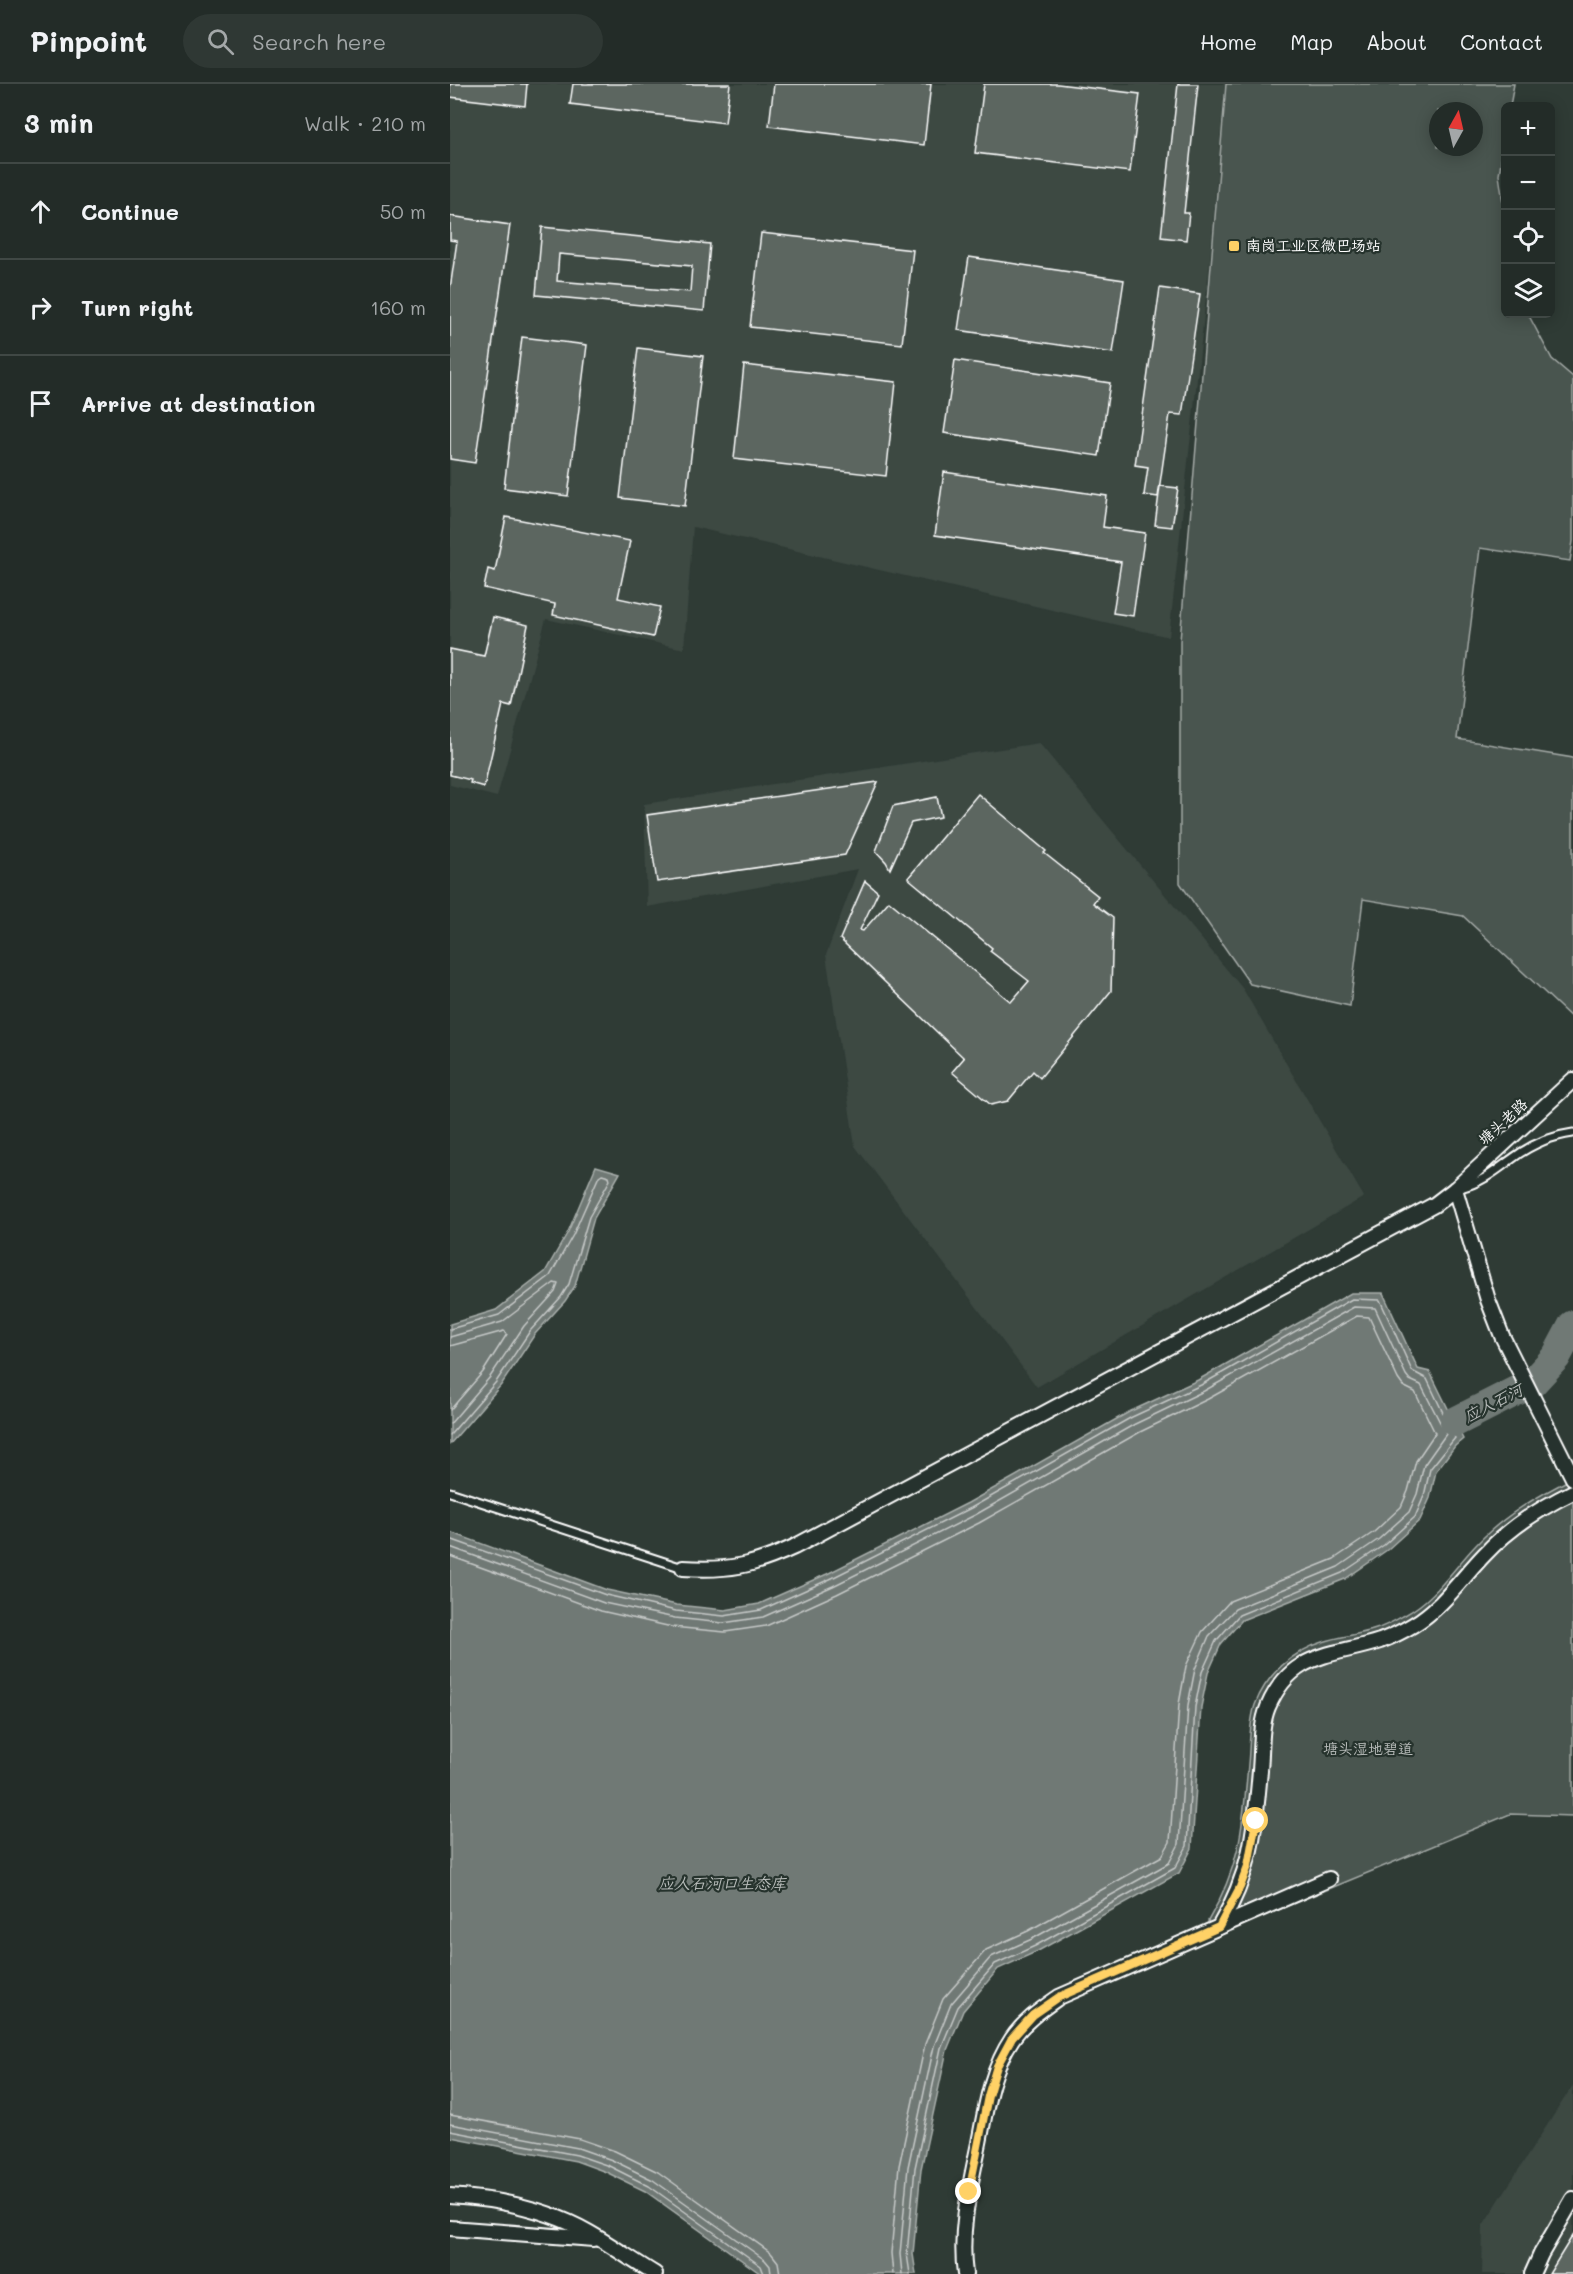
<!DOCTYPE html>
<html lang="en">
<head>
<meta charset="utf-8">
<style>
	body { margin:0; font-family:Mali,"LXGW WenKai TC",sans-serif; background:#2f3834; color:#f1f3f6 }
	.controls { position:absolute; right:18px; top:18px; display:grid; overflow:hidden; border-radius:9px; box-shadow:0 3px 15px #0003 }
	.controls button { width:54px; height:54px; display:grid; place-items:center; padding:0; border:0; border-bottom:2px solid #404845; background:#232c28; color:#f1f3f6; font:30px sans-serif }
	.compass { position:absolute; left:979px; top:18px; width:54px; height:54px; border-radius:50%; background:#232c28; box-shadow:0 3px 15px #0003; rotate:8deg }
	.stop { position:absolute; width:18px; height:18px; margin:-14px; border:4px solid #ffd166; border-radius:50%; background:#fff }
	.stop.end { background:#ffd166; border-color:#fff; box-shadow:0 2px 6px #0008 }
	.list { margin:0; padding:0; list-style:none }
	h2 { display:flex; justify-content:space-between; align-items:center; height:78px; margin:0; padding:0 24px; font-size:26px }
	h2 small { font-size:20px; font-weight:400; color:#a3a7a8 }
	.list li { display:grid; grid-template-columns:39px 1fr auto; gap:18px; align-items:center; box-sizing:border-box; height:96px; padding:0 24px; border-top:2px solid #404845 }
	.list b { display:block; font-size:22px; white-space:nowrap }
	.list em { font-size:20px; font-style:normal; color:#a3a7a8 }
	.icon { flex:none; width:33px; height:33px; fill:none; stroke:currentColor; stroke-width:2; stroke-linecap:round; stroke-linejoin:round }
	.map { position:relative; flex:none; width:1123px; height:2190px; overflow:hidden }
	header { display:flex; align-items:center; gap:36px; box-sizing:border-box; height:84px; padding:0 30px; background:#232c28; border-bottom:2px solid #404845 }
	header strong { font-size:28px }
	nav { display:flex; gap:33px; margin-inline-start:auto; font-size:21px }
	.search { width:420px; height:54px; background:#2f3834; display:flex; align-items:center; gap:15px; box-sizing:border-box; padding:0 21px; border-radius:33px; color:#a3a7a8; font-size:22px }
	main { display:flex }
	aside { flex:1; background:#232c28 }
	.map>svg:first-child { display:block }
	.built { fill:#3c4842 }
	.green { fill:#4a544f; stroke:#a4aaa7; stroke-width:1.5; fill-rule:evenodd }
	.water { fill:#707975; stroke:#a9afac; stroke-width:1.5 }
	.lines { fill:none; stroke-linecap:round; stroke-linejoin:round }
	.shore { stroke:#c6c9c8; stroke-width:1.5 }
	.river { stroke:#707975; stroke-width:30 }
	.building { fill:#5b6661; stroke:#fff; stroke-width:1.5; fill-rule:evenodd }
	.lane-casing { stroke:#fff; stroke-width:11 }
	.street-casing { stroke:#fff; stroke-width:18 }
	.lane { stroke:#26332d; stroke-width:7 }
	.street { stroke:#26332d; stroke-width:14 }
	.route { stroke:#ffd166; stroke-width:8 }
	.poi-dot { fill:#ffd166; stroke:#26332d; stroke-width:2 }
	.labels { text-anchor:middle; stroke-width:4.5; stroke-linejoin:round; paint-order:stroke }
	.poi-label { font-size:15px; fill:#fff; stroke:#26332d; text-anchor:start }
	.street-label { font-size:15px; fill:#fff; stroke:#26332d }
	.park-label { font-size:15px; fill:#b7bbb9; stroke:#26332d }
	.water-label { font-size:16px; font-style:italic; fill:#b8bcba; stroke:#26332d }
</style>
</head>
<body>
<header>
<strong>Pinpoint</strong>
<div class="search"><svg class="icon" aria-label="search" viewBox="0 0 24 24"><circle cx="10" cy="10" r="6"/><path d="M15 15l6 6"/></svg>Search here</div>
<nav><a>Home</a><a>Map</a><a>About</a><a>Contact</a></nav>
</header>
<main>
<aside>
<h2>3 min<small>Walk · 210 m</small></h2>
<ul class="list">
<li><svg class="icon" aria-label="ahead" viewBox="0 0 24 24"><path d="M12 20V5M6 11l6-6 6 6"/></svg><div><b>Continue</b></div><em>50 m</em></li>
<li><svg class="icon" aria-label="right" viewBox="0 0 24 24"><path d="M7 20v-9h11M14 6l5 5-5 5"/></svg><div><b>Turn right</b></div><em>160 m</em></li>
<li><svg class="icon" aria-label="arrive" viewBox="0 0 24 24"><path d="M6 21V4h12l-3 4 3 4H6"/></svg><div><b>Arrive at destination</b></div></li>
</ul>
</aside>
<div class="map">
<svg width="1123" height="2190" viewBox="0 0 1123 2190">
	<rect width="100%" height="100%" fill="#2f3b35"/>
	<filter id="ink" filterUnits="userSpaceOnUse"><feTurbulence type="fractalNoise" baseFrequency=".0167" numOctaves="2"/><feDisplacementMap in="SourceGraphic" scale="12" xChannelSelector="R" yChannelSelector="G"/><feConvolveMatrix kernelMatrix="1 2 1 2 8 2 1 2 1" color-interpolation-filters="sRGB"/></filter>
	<g filter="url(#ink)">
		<g class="built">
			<path d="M0 0H775L760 176 719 553 243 443 234 565 96 535 47 713 0 701Z"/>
			<path d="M589 659 793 905 914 1113 587 1303 405 1062 376 871 408 785 197 823 194 720Z"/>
			<path d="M1123 2001V2190H1032L1033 2141Z"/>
		</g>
		<g class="green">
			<path d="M776 0H1064L1060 22H1056L1055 52 1049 91 1056 138V230H1078L1102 275 1123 293V457L1120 477 1030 464 1007 655 1123 674V935L1013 832 913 815 900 922 800 900 730 799V557ZM988 27H1024V63H988Z"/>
			<path d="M1123 1394V1732L1060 1730 765 1852 758 1837C791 1781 793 1742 798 1680 800 1660 799 1640 805 1621 816 1591 843 1567 873 1558 890 1552 909 1551 926 1545 936 1542 946 1536 955 1531 985 1515 1003 1485 1026 1461 1053 1432 1087 1412 1123 1394Z"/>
		</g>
		<g class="water">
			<path d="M146 1082 170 1089 144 1134 125 1202 115 1217 85 1250 51 1301 0 1360V1240L46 1226 95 1188 118 1148Z"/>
			<path d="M901 1209H933L968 1285 980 1288 1013 1355 1005 1362 986 1387 980 1414 970 1436 937 1466 895 1495 792 1536 771 1560 758 1589 751 1623 742 1764 729 1789 588 1867 548 1885 513 1927 497 1966 471 2085 463 2170 466 2190H311L195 2107 156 2088 126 2077 0 2053V1448L157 1506 227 1521 275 1526 309 1520 377 1490 518 1419 679 1328 748 1296Z"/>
		</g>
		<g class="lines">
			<g class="shore">
				<path d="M0 1245 49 1231 100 1192 123 1151 149 1092 152 1090 159 1092 160 1096 139 1133 119 1200 111 1213 80 1247 46 1298 0 1351"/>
				<path d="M0 1253 52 1238 104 1199 108 1200 105 1208 74 1242 40 1293 0 1340"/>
				<path d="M0 1262 54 1247 57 1250 33 1288 0 1326"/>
				<path d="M0 1455 156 1511 226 1527 274 1532 311 1526 380 1495 521 1424 682 1333 751 1301 902 1215 930 1216 962 1287 977 1295 1005 1354 980 1385 974 1412 965 1433 934 1461 892 1489 789 1531 766 1557 752 1588 745 1623 737 1762 725 1784 585 1862 545 1880 508 1923 491 1964 465 2084 457 2170 460 2190"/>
				<path d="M0 1463 154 1519 225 1534 273 1539 313 1533 383 1502 525 1431 685 1340 754 1307 904 1223 925 1224 956 1291 960 1296 971 1301 996 1350 974 1381 967 1410 959 1428 929 1455 888 1483 785 1525 759 1552 745 1585 738 1621 729 1760 719 1779 582 1855 541 1873 501 1920 484 1962 458 2083 450 2170 452 2190"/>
				<path d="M0 1472 151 1527 222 1543 275 1548 316 1542 387 1510 529 1439 690 1348 758 1315 907 1232 919 1233 948 1295 953 1302 965 1308 985 1349 966 1377 958 1407 951 1423 924 1448 884 1475 780 1517 752 1548 736 1582 729 1620 720 1758 712 1772 578 1847 536 1866 493 1915 475 1960 449 2082 441 2169 443 2190"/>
				<path d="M0 2031 130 2055 165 2067 208 2088 321 2169 328 2178 330 2190"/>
				<path d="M0 2040 128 2064 162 2076 203 2096 315 2176 320 2182 321 2190"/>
				<path d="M0 2047 127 2071 159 2082 199 2102 311 2182 314 2190"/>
			</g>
			<path class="river" d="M1005 1338 1082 1299 1106 1273 1123 1241"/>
		</g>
		<g class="building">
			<path d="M0 0H77L75 22 0 13Z"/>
			<path d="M123 0H280L275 39 120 20Z"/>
			<path d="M324 0H481L474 61 319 42Z"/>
			<path d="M534 0H608L690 10 680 88 525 69Z"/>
			<path d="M728 0H748L734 129H739L736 156 711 153Z"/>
			<path d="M0 132 60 141 25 379 0 375V205L7 157 0 156Z"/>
			<path d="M92 143 260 160 254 227 86 211ZM109 170 242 182 240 208 107 197Z"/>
			<path d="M311 149 463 166 452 260 300 243Z"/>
			<path d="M519 173 674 196 663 269 508 246Z"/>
			<path d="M710 204 750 210 732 331 720 330 708 413 694 411 698 383 685 381Z"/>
			<path d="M72 253 137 261 118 412 54 404Z"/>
			<path d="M188 264 253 272 235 422 170 414Z"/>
			<path d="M505 276 660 299 649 372 494 349Z"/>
			<path d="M294 281 446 298 436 392 284 375Z"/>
			<path d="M494 388 657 412 653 443 695 449 683 532 663 529 671 478 485 451Z"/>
			<path d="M710 402 728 404 722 443 705 441Z"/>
			<path d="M56 433 180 457 168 514 210 523 203 553 103 531 105 520 34 504 38 485 45 487Z"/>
			<path d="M43 533 78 541 61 622 53 620 34 703 20 699 21 696 0 691V565L34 572Z"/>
			<path d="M428 698 395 771 207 798 197 731Z"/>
			<path d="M528 710 596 767 594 769 648 812 643 819 663 834 661 907 590 994 583 987 558 1017 541 1021 502 988 514 974 390 855 415 797 428 808 410 846 413 847 439 817 561 918 579 897 540 867 542 864 458 794Z"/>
			<path d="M487 713 491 733 461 739 440 785 436 778 426 767 443 722Z"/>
			<path d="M1123 2151V2190H1099Z"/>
		</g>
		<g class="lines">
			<g class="lane-casing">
				<g id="lane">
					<path d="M1010 1104C1030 1099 1043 1089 1059 1077 1077 1063 1100 1052 1123 1049"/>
					<path d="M0 1408 233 1484"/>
				</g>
			</g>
			<g class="street-casing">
				<g id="street">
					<path d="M1005 1105 1038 1216 1052 1252 1123 1394"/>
					<path d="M233 1484C278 1487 303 1482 344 1463L984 1121 1005 1105 1123 996"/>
					<path d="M769 1843C801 1789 805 1748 810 1686 812 1665 810 1643 818 1623 842 1567 881 1573 930 1557 941 1553 953 1547 963 1541 992 1524 1011 1495 1034 1471 1059 1444 1090 1424 1123 1408"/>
					<path d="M0 2112C47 2115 96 2124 138 2148 161 2161 182 2176 205 2190"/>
					<path d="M0 2144 144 2155"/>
					<path d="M515 2190C509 2146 520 2102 529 2059 536 2023 541 1986 562 1955 574 1937 592 1925 609 1913L879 1795"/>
					<path d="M1082 2190 1091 2170 1123 2115"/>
				</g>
			</g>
			<use href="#lane" class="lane"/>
			<use href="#street" class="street"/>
		</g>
	</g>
	<g class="lines" filter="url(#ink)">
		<path class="route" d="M519 2108 538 2012 547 1982 562 1954 583 1931 609 1913 769 1843 790 1803 798 1782 806 1737"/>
	</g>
	<rect class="poi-dot" x="778" y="156" width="12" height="12" rx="3"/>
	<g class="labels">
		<g class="poi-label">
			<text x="796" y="167">南岗工业区微巴场站</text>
		</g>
		<g class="street-label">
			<text transform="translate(1053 1038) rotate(-43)" y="5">塘头老路</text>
		</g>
		<g class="park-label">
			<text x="918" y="1670">塘头湿地碧道</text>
		</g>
		<g class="water-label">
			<text transform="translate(1043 1319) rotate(-27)" y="6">应人石河</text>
			<text x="272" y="1805">应人石河口生态库</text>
		</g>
	</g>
</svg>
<div class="controls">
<button>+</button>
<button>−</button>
<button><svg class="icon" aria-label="locate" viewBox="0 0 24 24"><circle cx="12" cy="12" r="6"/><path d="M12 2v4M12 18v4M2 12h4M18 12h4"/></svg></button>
<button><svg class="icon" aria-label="layers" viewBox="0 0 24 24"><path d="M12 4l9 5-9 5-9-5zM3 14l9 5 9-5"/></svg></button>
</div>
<svg class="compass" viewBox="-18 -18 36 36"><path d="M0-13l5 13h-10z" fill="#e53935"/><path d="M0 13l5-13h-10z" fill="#a3a7a8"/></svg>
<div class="stop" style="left:806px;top:1737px"></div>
<div class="stop end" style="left:519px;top:2108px"></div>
</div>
</main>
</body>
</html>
